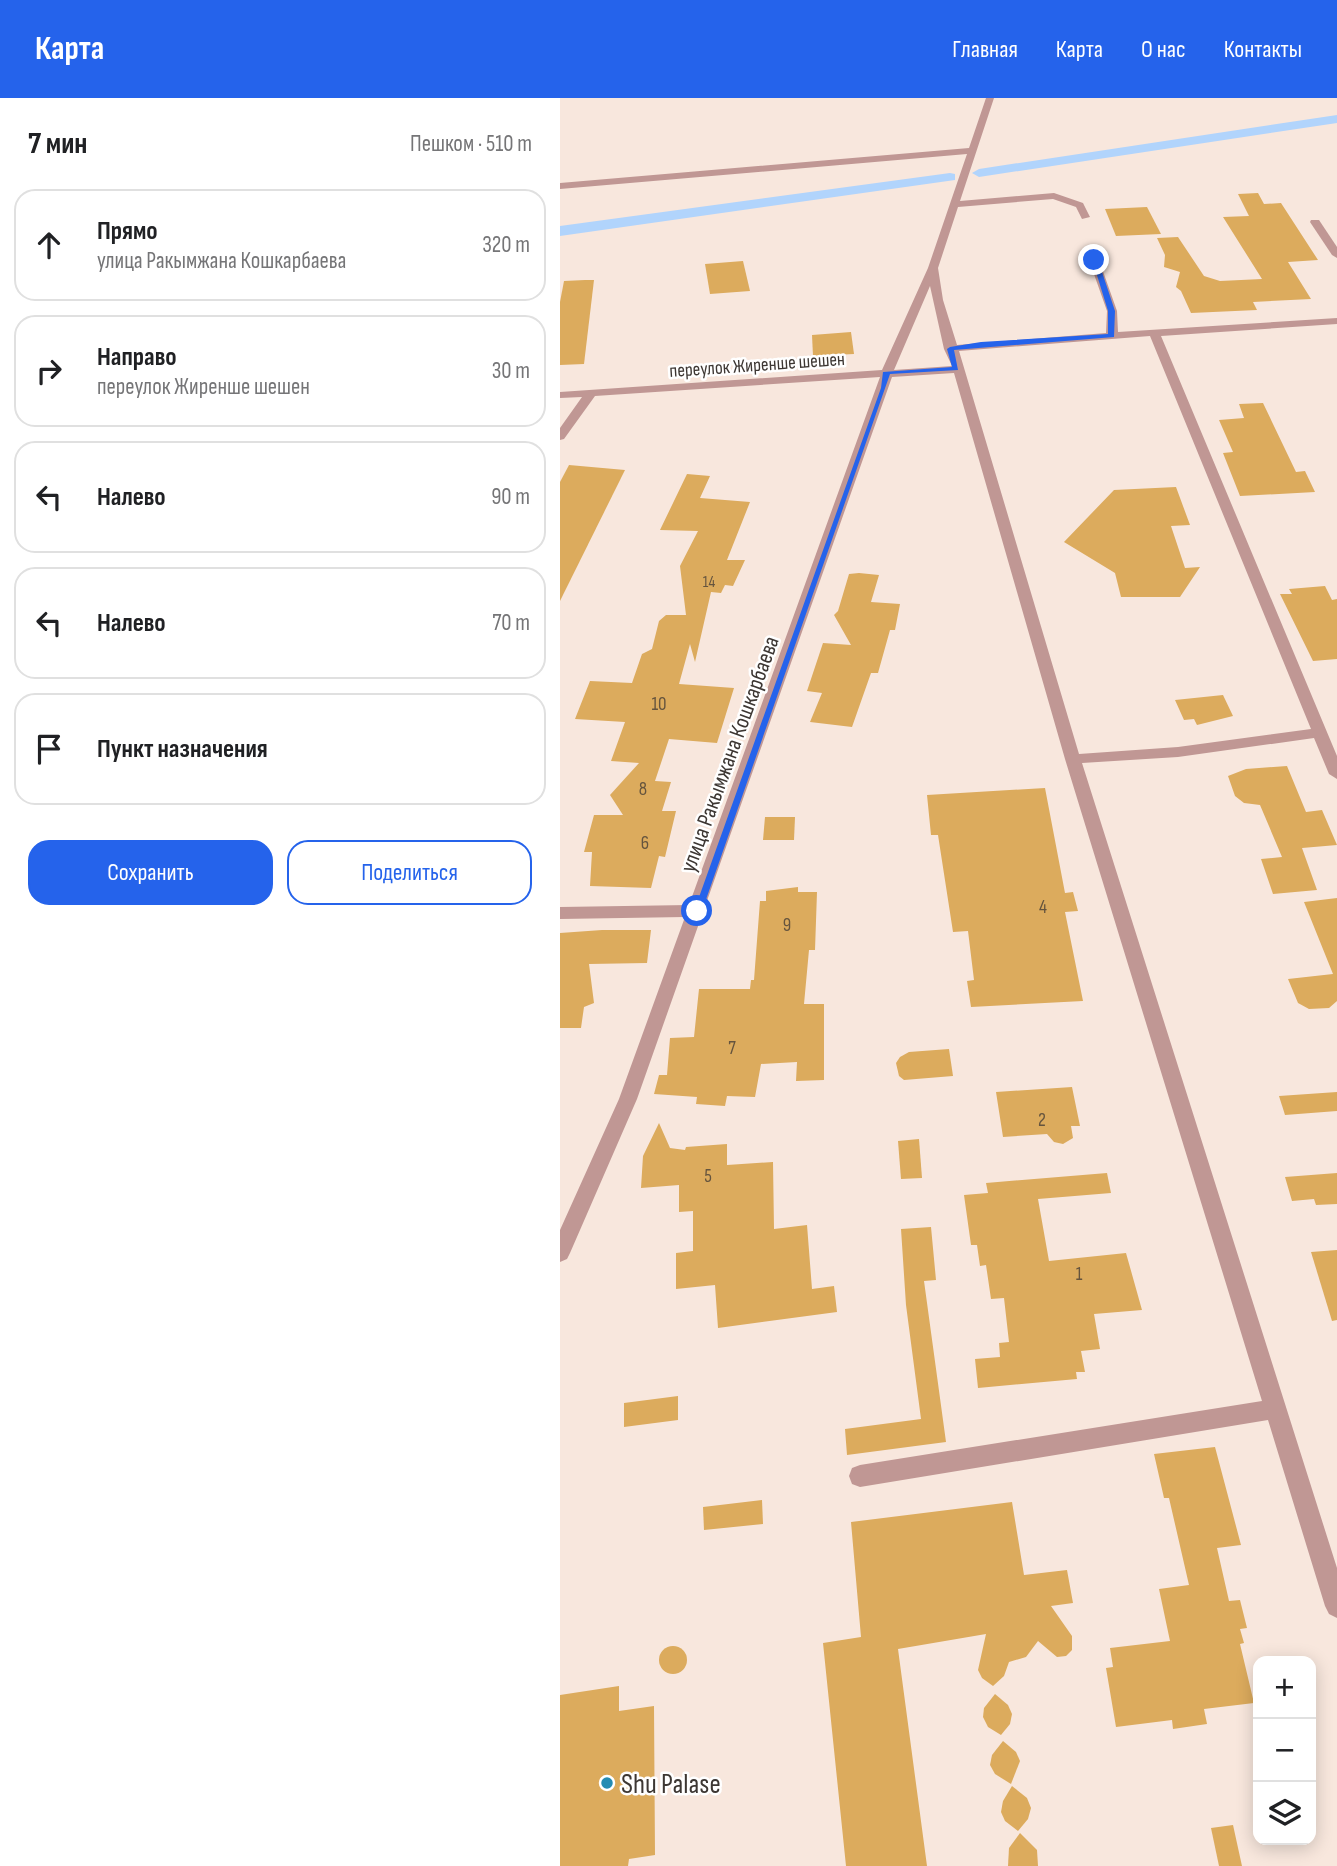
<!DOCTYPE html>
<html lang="ru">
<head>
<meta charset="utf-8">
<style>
	body { margin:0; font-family:"Sofia Sans Condensed",sans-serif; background:#f2f2f2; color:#202124 }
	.controls { position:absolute; right:21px; bottom:21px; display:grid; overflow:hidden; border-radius:14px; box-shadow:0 4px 18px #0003 }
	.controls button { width:63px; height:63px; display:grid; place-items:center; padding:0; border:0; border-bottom:2px solid #e0e0e0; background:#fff; color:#202124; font:35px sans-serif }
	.stop { position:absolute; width:21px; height:21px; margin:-16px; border:5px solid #2563eb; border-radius:50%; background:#fff }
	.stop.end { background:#2563eb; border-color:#fff; box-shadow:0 2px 7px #0008 }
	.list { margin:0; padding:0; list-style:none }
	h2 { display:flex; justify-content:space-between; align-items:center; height:91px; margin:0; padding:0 28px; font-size:30px }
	h2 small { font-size:23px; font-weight:400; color:#757577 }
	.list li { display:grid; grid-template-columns:46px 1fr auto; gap:21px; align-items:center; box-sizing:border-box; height:112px; margin:0 14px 14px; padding:0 14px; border:2px solid #e0e0e0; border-radius:21px }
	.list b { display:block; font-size:26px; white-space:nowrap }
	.list p { margin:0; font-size:23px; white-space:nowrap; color:#757577 }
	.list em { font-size:23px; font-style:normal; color:#757577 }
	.actions { display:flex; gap:14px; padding:21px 28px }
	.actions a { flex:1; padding:16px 0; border:2px solid #2563eb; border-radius:21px; text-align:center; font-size:24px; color:#2563eb }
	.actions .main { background:#2563eb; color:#fff }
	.icon { flex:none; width:38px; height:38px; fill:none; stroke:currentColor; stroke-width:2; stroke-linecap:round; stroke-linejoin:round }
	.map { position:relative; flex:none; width:777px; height:1768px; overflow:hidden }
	header { display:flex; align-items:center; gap:42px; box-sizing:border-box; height:98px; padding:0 35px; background:#2563eb; color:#fff }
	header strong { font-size:33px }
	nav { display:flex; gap:38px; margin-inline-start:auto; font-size:24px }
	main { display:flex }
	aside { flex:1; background:#fff }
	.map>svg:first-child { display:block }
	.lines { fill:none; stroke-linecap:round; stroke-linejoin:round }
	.canal { fill:#b1d4fc; fill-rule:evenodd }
	.building { fill:#dcab5d }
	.minor { fill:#c09794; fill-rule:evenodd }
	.route { fill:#2563eb }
	.poi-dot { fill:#238bb3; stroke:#fff; stroke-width:2.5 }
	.labels { text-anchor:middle; stroke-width:5; stroke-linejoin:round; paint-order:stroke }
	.far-number-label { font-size:16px; fill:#65543e }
	.far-street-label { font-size:19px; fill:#3d3733; stroke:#fff }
	.number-label { font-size:19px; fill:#65543e }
	.street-label { font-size:23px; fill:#3d3733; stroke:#fff }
	.near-poi-label { font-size:28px; fill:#3d3733; stroke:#fff; text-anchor:start }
</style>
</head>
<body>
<header>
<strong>Карта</strong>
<nav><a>Главная</a><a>Карта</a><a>О нас</a><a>Контакты</a></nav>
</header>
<main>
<aside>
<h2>7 мин<small>Пешком · 510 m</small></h2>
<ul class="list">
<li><svg class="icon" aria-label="ahead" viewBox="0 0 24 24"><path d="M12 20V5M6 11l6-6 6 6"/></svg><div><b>Прямо</b><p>улица Ракымжана Кошкарбаева</p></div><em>320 m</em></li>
<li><svg class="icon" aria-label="right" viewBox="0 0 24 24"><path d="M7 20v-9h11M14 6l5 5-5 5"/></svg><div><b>Направо</b><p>переулок Жиренше шешен</p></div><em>30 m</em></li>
<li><svg class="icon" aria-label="left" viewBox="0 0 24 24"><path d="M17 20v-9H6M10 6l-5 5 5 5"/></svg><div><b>Налево</b></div><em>90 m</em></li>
<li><svg class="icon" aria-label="left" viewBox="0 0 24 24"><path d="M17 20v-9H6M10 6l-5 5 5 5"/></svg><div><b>Налево</b></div><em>70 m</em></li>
<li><svg class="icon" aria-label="arrive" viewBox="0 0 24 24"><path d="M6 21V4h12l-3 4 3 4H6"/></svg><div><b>Пункт назначения</b></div></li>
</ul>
<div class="actions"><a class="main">Сохранить</a><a>Поделиться</a></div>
</aside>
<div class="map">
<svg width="777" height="1768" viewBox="0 0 777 1768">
	<rect width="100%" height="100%" fill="#f8e7dd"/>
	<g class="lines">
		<g class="canal">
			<path d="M777 17V25L419 79 412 75 419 71Z"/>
			<path d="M390 75 395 76V82L0 138V128Z"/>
		</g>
	</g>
	<g class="building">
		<path d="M698 95 704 106 721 105 758 162 728 164 751 201 693 204 697 212 631 215 621 193 616 189 620 174 604 169 605 157 597 140 618 139 644 178 660 183 702 181 663 119 689 118 678 96Z"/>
		<path d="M587 109 601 136 556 138 545 111Z"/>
		<path d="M183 163 190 193 150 196 145 166Z"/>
		<path d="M25 182H34L24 266 0 267V204L4 183Z"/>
		<path d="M291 234 294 256 253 258 252 237Z"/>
		<path d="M703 305 736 374 745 373 755 394 680 398 663 355 673 354 659 322 684 320 679 306Z"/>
		<path d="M9 367 65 372 0 503V384Z"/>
		<path d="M127 376 150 378 140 400 190 404 167 462H185L173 488 165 487 161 495 151 494 135 564 130 546 119 586 174 590 157 645 109 641 95 683 111 684 102 713H116L105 759 99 758 91 790 30 788 32 754H24L34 717H63L50 697 79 665 51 663 65 624 15 621 30 583 72 585 82 556 92 551 99 523 106 517H126L120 468 138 433 100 432Z"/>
		<path d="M616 389 630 427 611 428 625 470 640 469 620 499H561L555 475 504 444 554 392Z"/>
		<path d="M299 475 319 477 311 504 340 506 335 532H330L318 575H311L292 629 250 624 262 595 247 593 263 545 291 547 274 517 278 513 289 476Z"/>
		<path d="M765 488 772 502 777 501V561L753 563 720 496H732L729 491Z"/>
		<path d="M663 597 673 618 637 627 634 621 624 622 615 602Z"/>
		<path d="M727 668 746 714 762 712 777 747 742 750 757 792 713 796 701 761 722 759 700 707 684 705 675 698 668 678 686 671Z"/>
		<path d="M485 690 505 795 513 794 518 813 505 814 523 903 411 909 407 883 414 882 408 833 393 834 378 737H371L367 697Z"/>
		<path d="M205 719H235L234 742H203Z"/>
		<path d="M238 789V794H257L255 852H249L244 906H264V982L236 983 237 964 201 966 195 999 167 998 165 1008 136 1006 137 999 94 996 99 977H107L110 940 134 939 139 891H190L191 882H194L200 803H206V793Z"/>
		<path d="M777 800V903L769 910 749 911 738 905 728 881 773 876 744 804Z"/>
		<path d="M42 832H91L87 865 29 866 34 905 24 909 21 930H0V835Z"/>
		<path d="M389 951 393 978 344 982 339 978 336 965 340 959 349 954Z"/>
		<path d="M512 989 520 1028H511L513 1040 503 1046 494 1044 487 1036 443 1039 436 994Z"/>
		<path d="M777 994V1013L725 1017 719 998Z"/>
		<path d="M99 1025 110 1050 125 1052 126 1049 167 1046V1067L213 1064 214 1131 247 1127 252 1191 274 1188 277 1214 158 1230 155 1187 116 1191V1155L133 1153V1113L119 1114V1087L81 1090 83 1058Z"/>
		<path d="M359 1041 362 1080 341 1081 338 1043Z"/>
		<path d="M547 1075 551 1095 478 1101 489 1163 566 1155 582 1212 534 1216 540 1251 521 1253 525 1274H516L517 1281 418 1290 415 1261 440 1259 439 1245 449 1244 444 1200 431 1201 426 1167 420 1168 417 1147H411L404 1097 428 1095 426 1085Z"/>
		<path d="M777 1075V1106L756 1107 754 1101 732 1103 725 1079Z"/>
		<path d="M371 1129 376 1182 364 1183 386 1344 287 1357 285 1331 361 1321 346 1207 341 1131Z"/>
		<path d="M777 1152V1222L772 1223 751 1154Z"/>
		<path d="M118 1298V1322L64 1329V1305Z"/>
		<path d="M655 1349 681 1447 657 1450 669 1503 680 1502 687 1530 680 1531 684 1545 680 1546 694 1605 644 1611 647 1626 613 1631 612 1622 556 1629 546 1570 553 1569 550 1550 610 1543 599 1491 629 1487 609 1400H604L594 1356Z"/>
		<path d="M202 1402 203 1426 144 1432 143 1409Z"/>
		<path d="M452 1404 464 1477 507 1472 513 1505 491 1508 512 1538V1552L506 1558 497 1559 478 1543 466 1559 449 1564 444 1578 433 1588 422 1580 418 1572 426 1536 338 1551 367 1768H286L263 1545 301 1539 291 1424Z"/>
		<circle cx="113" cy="1562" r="14"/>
		<path d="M59 1588V1613L94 1608 95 1757 69 1761 68 1768H0V1597Z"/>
		<path d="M435 1596 448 1607 452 1616 450 1626 441 1637 428 1629 423 1619 424 1610Z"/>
		<path d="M443 1643 456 1654 460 1663 451 1686 435 1676 430 1667 432 1657Z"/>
		<path d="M452 1688 467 1700 471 1710 468 1721 458 1733 445 1723 441 1714 443 1703Z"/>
		<path d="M673 1727 682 1768H659L651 1730Z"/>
		<path d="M460 1735 477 1752 478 1768H448L449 1750Z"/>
	</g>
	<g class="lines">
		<g class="minor">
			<path d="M426 0H434L400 103 494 95 523 105 530 119 522 121 516 109 493 101 398 109 378 170 383 202 397 247 546 235 547 213 529 162 534 159 539 162 557 213 558 234 777 220V226L601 238 777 658V681L769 676 754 640 618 659 522 665 777 1470V1520L769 1516 765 1508 708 1322 300 1389 292 1386 289 1378 292 1370 300 1367 702 1303 505 661 394 275 332 279 77 1001 10 1155 7 1161 0 1164V1132L59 1001 125 819 0 821V809L129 807 320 279 35 298 4 341 0 342V330L22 299 0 300V294L322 272 368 170 407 56 0 91V85L409 50ZM370 188 384 251 392 268 334 272ZM590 238 751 631 618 649 519 656 399 253Z"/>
			<path d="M751 122H759L777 149V160L772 157 750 124Z"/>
		</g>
	</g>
	<path class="route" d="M532 161 538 162 555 213 554 239 394 252 398 272 330 276 142 813 133 816 321 290 323 274 392 269 387 251 390 249 421 244 548 236V213Z"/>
	<circle class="poi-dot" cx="47" cy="1685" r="7"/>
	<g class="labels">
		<g class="far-number-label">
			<text x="149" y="489">14</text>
		</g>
		<g class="far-street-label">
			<text transform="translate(197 266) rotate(-4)" y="7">переулок Жиренше шешен</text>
		</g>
		<g class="number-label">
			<text x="99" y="612">10</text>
			<text x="83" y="697">8</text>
			<text x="85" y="751">6</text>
			<text x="483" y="815">4</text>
			<text x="227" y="833">9</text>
			<text x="172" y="956">7</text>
			<text x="482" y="1028">2</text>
			<text x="148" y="1084">5</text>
			<text x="519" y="1182">1</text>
		</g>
		<g class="street-label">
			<text transform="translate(169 656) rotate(-70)" y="8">улица Ракымжана Кошкарбаева</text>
		</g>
		<g class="near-poi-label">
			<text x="61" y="1695">Shu Palase</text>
		</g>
	</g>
</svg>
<div class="controls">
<button>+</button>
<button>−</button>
<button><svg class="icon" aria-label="layers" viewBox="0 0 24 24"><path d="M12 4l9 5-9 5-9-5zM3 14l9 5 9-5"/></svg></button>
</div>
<div class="stop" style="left:137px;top:813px"></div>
<div class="stop end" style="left:534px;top:162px"></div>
</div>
</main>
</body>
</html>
